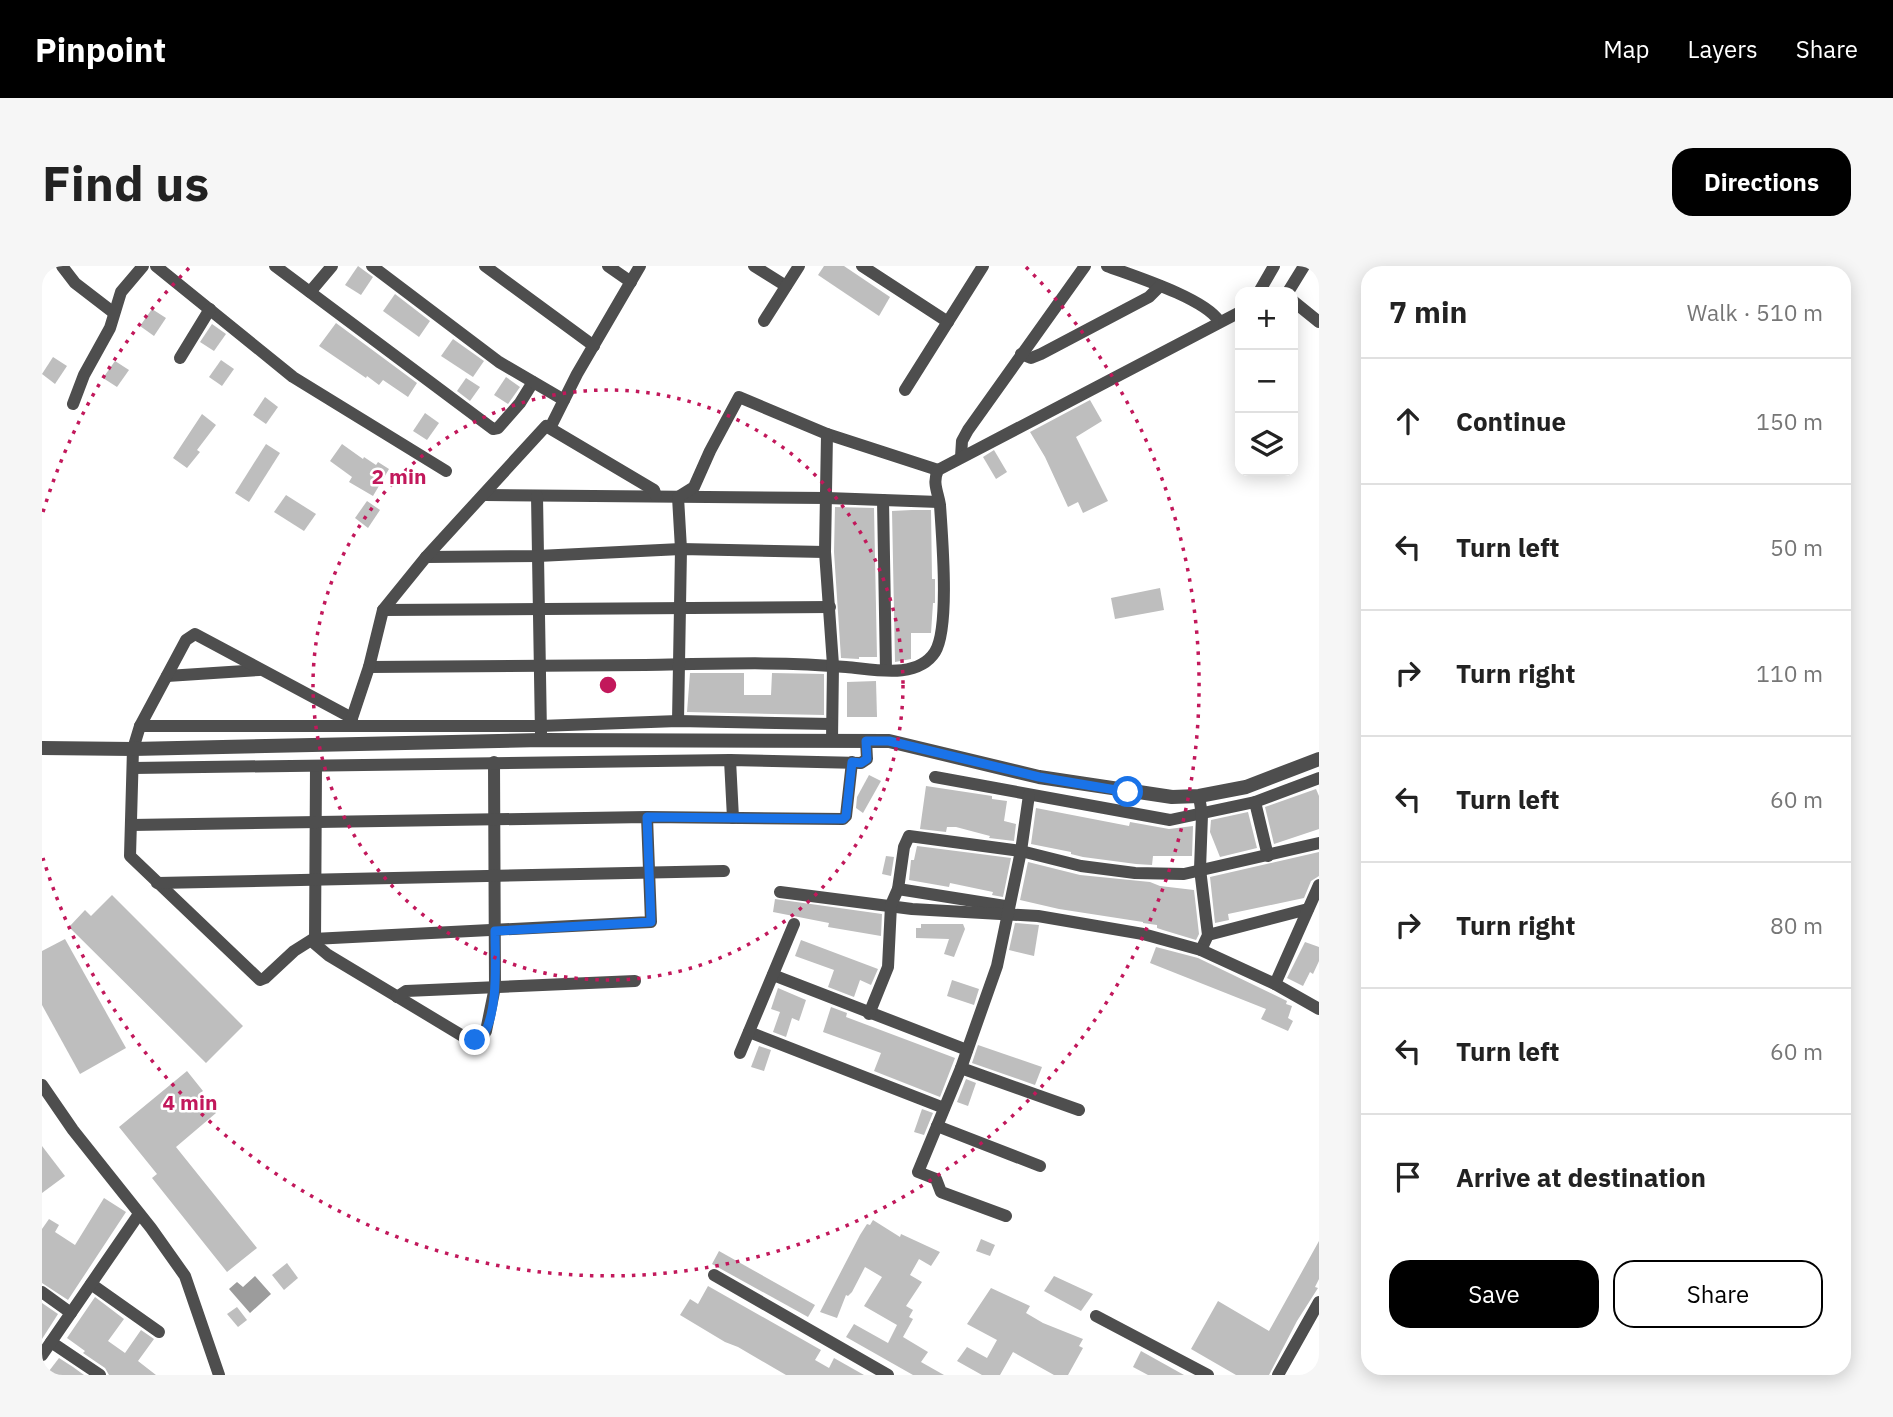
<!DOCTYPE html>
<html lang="en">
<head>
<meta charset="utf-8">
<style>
	body { margin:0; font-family:"IBM Plex Sans",sans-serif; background:#f6f6f6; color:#222 }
	.controls { position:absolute; right:21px; top:21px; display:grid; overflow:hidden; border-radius:14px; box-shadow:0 4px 18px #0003 }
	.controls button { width:63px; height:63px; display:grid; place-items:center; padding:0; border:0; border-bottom:2px solid #e0e0e0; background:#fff; color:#222; font:35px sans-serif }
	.stop { position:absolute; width:21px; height:21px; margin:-16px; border:5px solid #1a73e8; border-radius:50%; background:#fff }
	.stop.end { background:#1a73e8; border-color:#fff; box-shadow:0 2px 7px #0008 }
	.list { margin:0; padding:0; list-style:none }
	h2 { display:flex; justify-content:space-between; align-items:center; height:91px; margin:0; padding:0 28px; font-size:30px }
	h2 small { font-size:23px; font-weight:400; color:#767676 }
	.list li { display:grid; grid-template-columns:46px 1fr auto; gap:21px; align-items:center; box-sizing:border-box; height:126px; padding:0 28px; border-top:2px solid #e0e0e0 }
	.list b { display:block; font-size:26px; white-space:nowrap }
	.list em { font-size:23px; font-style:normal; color:#767676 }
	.actions { display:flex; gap:14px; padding:21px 28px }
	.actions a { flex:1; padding:16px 0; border:2px solid #000; border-radius:21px; text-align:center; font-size:24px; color:#000 }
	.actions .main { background:#000; color:#fff }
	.icon { flex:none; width:38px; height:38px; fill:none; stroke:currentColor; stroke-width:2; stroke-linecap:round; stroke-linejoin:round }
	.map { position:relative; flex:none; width:1277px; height:1109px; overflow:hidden; border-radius:21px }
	header { display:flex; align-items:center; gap:42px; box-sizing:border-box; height:98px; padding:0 35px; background:#000; color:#fff }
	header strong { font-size:33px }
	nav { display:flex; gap:38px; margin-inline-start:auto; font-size:24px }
	.intro { display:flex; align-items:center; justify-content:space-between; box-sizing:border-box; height:168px; padding:0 42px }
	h1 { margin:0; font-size:49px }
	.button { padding:18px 32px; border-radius:21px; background:#000; color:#fff; font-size:24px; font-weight:700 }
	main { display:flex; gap:42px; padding:0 42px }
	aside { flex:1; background:#fff; border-radius:21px; box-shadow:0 4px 18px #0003 }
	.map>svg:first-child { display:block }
	.water { fill:#9c9c9c }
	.building { fill:#bebebe }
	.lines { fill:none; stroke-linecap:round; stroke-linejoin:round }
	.minor { stroke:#4e4e4e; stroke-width:12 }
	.tertiary { stroke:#4e4e4e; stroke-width:14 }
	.route { stroke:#1a73e8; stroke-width:9 }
	.ring { fill:none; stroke:#c2185b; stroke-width:3.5; stroke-dasharray:3.5 7 }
	.centre { fill:#c2185b; stroke:#fff; stroke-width:3.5 }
	.ring-label { font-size:21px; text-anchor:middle; font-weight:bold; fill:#c2185b; stroke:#fff; stroke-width:5; stroke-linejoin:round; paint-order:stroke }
</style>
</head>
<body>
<header>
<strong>Pinpoint</strong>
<nav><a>Map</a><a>Layers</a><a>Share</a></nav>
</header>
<div class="intro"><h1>Find us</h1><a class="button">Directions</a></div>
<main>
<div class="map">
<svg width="1277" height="1109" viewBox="0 0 1277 1109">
	<rect width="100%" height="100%" fill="#fff"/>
	<path class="water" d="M213 1010 229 1028 208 1047 187 1023 195 1016 201 1021Z"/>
	<g class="building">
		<path d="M316 0 331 11 319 29 303 19Z"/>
		<path d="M782 0H802L848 31 837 50 776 9Z"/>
		<path d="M353 28 388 55 377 71 341 45Z"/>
		<path d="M110 43 124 52 112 70 98 60Z"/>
		<path d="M294 57 375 117 366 131 341 114 337 119 325 110 324 112 277 80Z"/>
		<path d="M170 58 184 68 172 85 158 76Z"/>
		<path d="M411 73 442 95 431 111 399 90Z"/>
		<path d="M11 91 25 100 13 118 0 108Z"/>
		<path d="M179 94 192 103 180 120 167 111Z"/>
		<path d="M73 95 87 104 75 121 61 112Z"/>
		<path d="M464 111 478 121 466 138 452 129Z"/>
		<path d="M424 112 438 121 428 135 415 125Z"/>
		<path d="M223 131 236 141 224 158 211 149Z"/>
		<path d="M1048 134 1060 155 1034 171 1066 235 1041 247 1036 236 1026 241 1003 191 988 166Z"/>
		<path d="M383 147 397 157 385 174 371 165Z"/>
		<path d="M160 148 174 159 155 184 158 186 145 202 131 192Z"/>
		<path d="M224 178 238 187 207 236 193 227Z"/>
		<path d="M300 178 321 193 322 191 334 199 336 196 347 203 331 230 307 216 310 211 288 195Z"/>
		<path d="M952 184 965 206 954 213 941 191Z"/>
		<path d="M244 229 274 248 262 265 232 246Z"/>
		<path d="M325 235 338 244 326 262 313 252Z"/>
		<path d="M793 241 832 242 835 391H817V393L799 392 792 286Z"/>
		<path d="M870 244H889L890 313H893V337H891L889 367H869V393L853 396 850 245Z"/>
		<path d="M1118 322 1122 344 1073 353 1069 332Z"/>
		<path d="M648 407H702V429H729L730 407 782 408V449L645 446Z"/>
		<path d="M834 415 835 451H805V416Z"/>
		<path d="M827 509 839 515 821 547 814 542 815 531Z"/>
		<path d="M884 520 950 530V533L965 535 962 555 974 558 972 575 947 572 948 570 914 561H905L904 566 878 563Z"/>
		<path d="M1274 523 1277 530V563L1232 578 1223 541Z"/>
		<path d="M994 542 1087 560 1088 556 1127 563 1151 560 1150 590H1111L1110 599 1094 598 1041 591 1029 588V586L989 578Z"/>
		<path d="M1206 546 1215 582 1178 591 1168 566 1169 554Z"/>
		<path d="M875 580 969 592 961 631 950 629 951 626 908 617 907 621 867 614 869 594H872Z"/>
		<path d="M1277 586V610L1269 615 1262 632 1186 648 1187 654 1173 657 1168 611Z"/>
		<path d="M844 590 852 591 849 610 840 608Z"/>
		<path d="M986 596 1038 609 1108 616 1118 620 1152 624 1157 668 1154 674 1121 664 1115 662V659L1101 657V656L1017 643 978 634Z"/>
		<path d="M70 629 201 760 164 797 27 661 43 644 49 650Z"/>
		<path d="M733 633 840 648 839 670 786 661 787 657 731 646Z"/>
		<path d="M973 657 997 659 992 690 967 684Z"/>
		<path d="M879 658H921L923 663 912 691 902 688 907 673 874 672V662H879Z"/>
		<path d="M23 673 84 782 38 808 0 739V685Z"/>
		<path d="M759 674 836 703 829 719 818 714 812 731 786 721 792 704 753 690Z"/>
		<path d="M1263 676 1277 681V695L1271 708 1268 706 1261 720 1245 712Z"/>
		<path d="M1114 681 1156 692 1245 735 1244 738 1250 740 1246 752 1251 755 1246 765 1219 753 1224 743 1108 697Z"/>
		<path d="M910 714 937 723 932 739 905 730Z"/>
		<path d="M736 722 764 734 757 755 750 752 744 771 731 766 738 746 729 743Z"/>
		<path d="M789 741 805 747 804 751 913 792 898 831 832 805 839 787 781 766Z"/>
		<path d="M936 779 1000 801 993 819 930 797Z"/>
		<path d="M717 780 729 784 722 805 709 801Z"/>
		<path d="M145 805 161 825 158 827 174 847 134 881 215 982 185 1006 110 912 115 908 77 861Z"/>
		<path d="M924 813 934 817 926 840 915 836Z"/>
		<path d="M880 843 891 847 882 869 872 866Z"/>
		<path d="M0 880 23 910 0 927Z"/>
		<path d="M62 932 84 946 26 1034 0 1017V963L7 953 17 959 13 966 33 979Z"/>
		<path d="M831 954 858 971 859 968 898 986 889 1000 877 993 868 1009 880 1016 864 1040 871 1044 867 1051 871 1053 861 1071 886 1086 879 1096 902 1109H871L804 1071 812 1058 846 1077 855 1059 822 1040 840 1011 823 1001 810 1026 806 1030 804 1029 795 1052 778 1046 818 969 825 958 828 959Z"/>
		<path d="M939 973 953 979 948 990 934 985Z"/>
		<path d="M1277 975V1013L1273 1021 1276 1022 1255 1055 1227 1109H1194L1149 1083 1176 1035 1227 1065Z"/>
		<path d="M677 985 773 1039 766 1051 670 998Z"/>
		<path d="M245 997 256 1012 242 1024 230 1009Z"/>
		<path d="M1012 1010 1051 1028 1039 1045 1002 1025Z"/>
		<path d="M666 1020 779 1084 773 1094 787 1102 792 1092 822 1109H744L696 1081 683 1076 638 1049 648 1033 656 1038Z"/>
		<path d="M949 1022 988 1040 984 1047 1001 1057 1041 1073 1037 1080 1041 1082 1026 1109H1012L971 1086 958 1109H940L915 1095 925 1081 945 1092 955 1074 925 1058Z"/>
		<path d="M53 1031 82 1053 66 1075 83 1087 99 1064 112 1073 96 1095 114 1109H67L63 1102 41 1087 43 1085 25 1072Z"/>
		<path d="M0 1037 16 1048 0 1073Z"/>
		<path d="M195 1041 205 1054 196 1061 185 1048Z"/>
		<path d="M1099 1085 1142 1109H1106L1091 1101Z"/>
		<path d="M17 1092 31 1101 42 1109H4Z"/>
	</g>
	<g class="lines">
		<g class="minor">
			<path d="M20 0 33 17 72 47"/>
			<path d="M114 0 251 111 404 205"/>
			<path d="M233 0 451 163 456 162 478 137 491 116"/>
			<path d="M330 0 457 96 522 134"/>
			<path d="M443 0 552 80"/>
			<path d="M566 0 589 16"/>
			<path d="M712 0 744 20"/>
			<path d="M820 0 906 56"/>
			<path d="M1065 0C1092 10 1162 32 1177 55"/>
			<path d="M268 26 290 0"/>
			<path d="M1217 26 1232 0"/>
			<path d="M1246 26 1262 0"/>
			<path d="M1251 35 1277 56"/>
			<path d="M722 55 757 0"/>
			<path d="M979 88 989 92 999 88 1107 31 1118 20"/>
			<path d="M138 92 168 43"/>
			<path d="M863 124 941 0"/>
			<path d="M31 138 42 109 68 62 79 26 101 0"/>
			<path d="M508 162 535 108 598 0"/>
			<path d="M785 168 896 204"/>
			<path d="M919 191 920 175 926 164 1043 0"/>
			<path d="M443 229 785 232 897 236"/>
			<path d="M495 230 499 468"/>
			<path d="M841 234 844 404"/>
			<path d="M384 291 496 290 639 283 783 286"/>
			<path d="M341 344 788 341"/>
			<path d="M327 401C419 401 511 400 603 399 669 398 738 395 804 401 831 403 875 414 893 386 908 362 900 271 898 239 896 226 890 217 896 204L1198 46"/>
			<path d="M125 410 217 404"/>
			<path d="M310 452 153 368 144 374 98 460 91 483 88 590 218 714 223 712 252 685 271 673 609 656 605 551"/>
			<path d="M636 455 639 283 636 231 652 221 668 185 697 131 785 168 783 286 791 399 790 474"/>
			<path d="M308 458 327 401 341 344 384 291 504 160 612 224 614 230"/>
			<path d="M98 460H498L636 455 790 458"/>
			<path d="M688 494 691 552"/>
			<path d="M274 500 273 678 286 689 424 772 434 774 440 772 444 765 453 721 452 496"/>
			<path d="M91 502 688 494 819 497 825 493 824 475"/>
			<path d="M893 511 1128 554 1213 536 1277 512"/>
			<path d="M1157 530 1160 549 1158 603 1166 669 1159 684"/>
			<path d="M1213 536 1226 590"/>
			<path d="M89 559 605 551 801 553 804 550 810 496"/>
			<path d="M115 617 682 605"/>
			<path d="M856 623 963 640"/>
			<path d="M738 626 870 643 996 650 1101 668 1159 684 1233 718 1277 743"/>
			<path d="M1166 669 1266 643"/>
			<path d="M731 709 925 784"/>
			<path d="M1233 718 1277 619"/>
			<path d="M355 731 364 725 593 715"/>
			<path d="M827 748 846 701 849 639 856 623 862 581 867 570 979 585 1039 600 1093 607 1142 608 1277 577"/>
			<path d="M707 766 902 842"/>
			<path d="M698 787 752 658"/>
			<path d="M919 802 1037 844"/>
			<path d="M0 819 31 864 109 962 143 1010 177 1109"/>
			<path d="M895 860 998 900"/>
			<path d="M964 950 899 926 894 913 876 906 919 802 955 700 979 585 987 529"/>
			<path d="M672 1009 846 1109"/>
			<path d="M49 1018 117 1066"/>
			<path d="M0 1026 29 1047"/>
			<path d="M1054 1050 1166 1109"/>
			<path d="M9 1076 58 1109"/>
			<path d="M0 1089 97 948"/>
			<path d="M1236 1109 1277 1036"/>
		</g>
		<path class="tertiary" d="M0 482 91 483 500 474 847 475 997 511 1130 531 1157 530 1204 521 1277 493"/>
	</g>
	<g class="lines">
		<path class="route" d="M433 774 440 772C457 745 453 697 453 665L609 656 605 551 801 553 804 550 810 496 819 497 825 493 824 475H847L997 511 1086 526"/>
	</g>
	<g class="ring">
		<circle cx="566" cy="419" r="295"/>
		<path d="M1 246A591 591 0 0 1 148 1M984 1A591 591 0 1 1 1 592"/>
	</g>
	<circle cx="566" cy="419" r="10" class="centre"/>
	<g class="ring-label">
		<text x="357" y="218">2 min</text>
		<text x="148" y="844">4 min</text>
	</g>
</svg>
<div class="controls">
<button>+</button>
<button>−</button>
<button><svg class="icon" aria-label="layers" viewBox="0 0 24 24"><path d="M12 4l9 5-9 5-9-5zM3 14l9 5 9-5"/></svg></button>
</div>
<div class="stop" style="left:1086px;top:526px"></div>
<div class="stop end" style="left:433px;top:774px"></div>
</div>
<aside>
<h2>7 min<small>Walk · 510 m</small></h2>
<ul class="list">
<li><svg class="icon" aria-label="ahead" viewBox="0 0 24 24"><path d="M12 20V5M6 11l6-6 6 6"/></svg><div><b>Continue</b></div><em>150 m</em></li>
<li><svg class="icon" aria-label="left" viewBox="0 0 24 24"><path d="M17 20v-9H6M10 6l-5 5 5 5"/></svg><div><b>Turn left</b></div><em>50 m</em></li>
<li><svg class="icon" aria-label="right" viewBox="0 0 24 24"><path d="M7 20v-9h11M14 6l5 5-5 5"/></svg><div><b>Turn right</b></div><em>110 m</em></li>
<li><svg class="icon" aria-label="left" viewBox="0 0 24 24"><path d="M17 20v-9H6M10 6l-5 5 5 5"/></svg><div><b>Turn left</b></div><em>60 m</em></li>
<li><svg class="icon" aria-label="right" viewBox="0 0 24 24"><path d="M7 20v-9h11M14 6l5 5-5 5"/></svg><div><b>Turn right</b></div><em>80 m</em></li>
<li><svg class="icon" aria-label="left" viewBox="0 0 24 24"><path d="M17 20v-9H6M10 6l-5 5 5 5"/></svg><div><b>Turn left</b></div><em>60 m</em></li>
<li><svg class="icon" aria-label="arrive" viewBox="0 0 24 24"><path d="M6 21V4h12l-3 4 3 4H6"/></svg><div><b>Arrive at destination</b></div></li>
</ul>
<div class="actions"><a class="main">Save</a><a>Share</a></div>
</aside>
</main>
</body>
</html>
